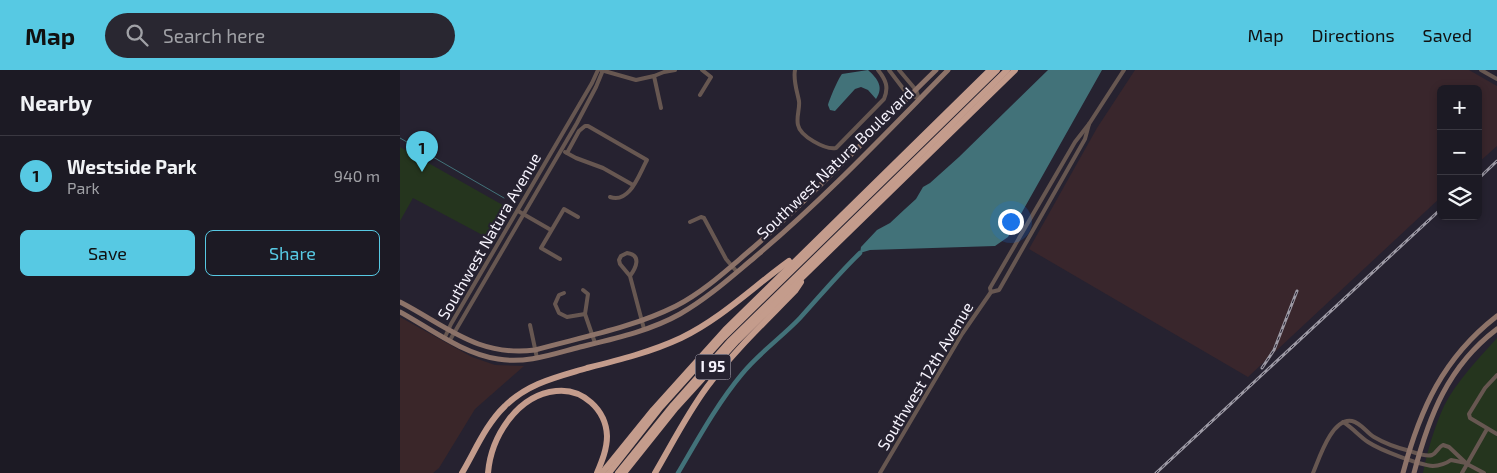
<!DOCTYPE html>
<html lang="en">
<head>
<meta charset="utf-8">
<style>
	body { margin:0; font-family:"Exo 2",sans-serif; background:#292731; color:#f1f3f6 }
	.controls { position:absolute; right:15px; top:15px; display:grid; overflow:hidden; border-radius:8px; box-shadow:0 2px 8px #0003 }
	.controls button { width:45px; height:45px; display:grid; place-items:center; padding:0; border:0; border-bottom:1px solid #3a3841; background:#1c1a24; color:#f1f3f6; font:25px sans-serif }
	.you { position:absolute; left:610px; top:151px; width:18px; height:18px; margin:-12px; border:4px solid #fff; border-radius:50%; background:#1a73e8; box-shadow:0 0 0 8px #1a73e833 }
	.badge { display:grid; place-items:center; width:32px; height:32px; border-radius:50%; background:#57c9e3; color:#111; font-size:16px; font-weight:700 }
	.pin { position:absolute; translate:-50% -41px; filter:drop-shadow(0 1px 2px #0008) }
	.pin::after { content:''; position:absolute; top:26px; width:18px; height:15px; background:inherit; clip-path:polygon(0 0,100% 0,50% 100%) }
	.list { margin:0; padding:0; list-style:none }
	h2 { display:flex; justify-content:space-between; align-items:center; height:65px; margin:0; padding:0 20px; font-size:21px }
	h2 small { font-size:16px; font-weight:400; color:#a0a1a6 }
	.list li { display:grid; grid-template-columns:32px 1fr auto; gap:15px; align-items:center; box-sizing:border-box; height:80px; padding:0 20px; border-top:1px solid #3a3841 }
	.list b { display:block; font-size:19px; white-space:nowrap }
	.list p { margin:0; font-size:16px; white-space:nowrap; color:#a0a1a6 }
	.list em { font-size:16px; font-style:normal; color:#a0a1a6 }
	.actions { display:flex; gap:10px; padding:15px 20px }
	.actions a { flex:1; padding:11px 0; border:1px solid #57c9e3; border-radius:8px; text-align:center; font-size:18px; color:#57c9e3 }
	.actions .main { background:#57c9e3; color:#111 }
	.icon { flex:none; width:28px; height:28px; fill:none; stroke:currentColor; stroke-width:2; stroke-linecap:round; stroke-linejoin:round }
	.map { position:relative; flex:none; width:1097px; height:403px; overflow:hidden }
	header { display:flex; align-items:center; gap:30px; box-sizing:border-box; height:70px; padding:0 25px; background:#57c9e3; color:#111 }
	header strong { font-size:24px }
	nav { display:flex; gap:28px; margin-inline-start:auto; font-size:18px }
	.search { width:350px; height:45px; background:#292731; display:flex; align-items:center; gap:12px; box-sizing:border-box; padding:0 18px; border-radius:28px; color:#a0a1a6; font-size:19px }
	main { display:flex }
	aside { flex:1; background:#1c1a24 }
	.map>svg:first-child { display:block }
	.commercial { fill:#3a2629 }
	.industrial { fill:#39262c }
	.green { fill:#25351e }
	.water { fill:#427279 }
	.lines { fill:none; stroke-linecap:round; stroke-linejoin:round }
	.stream { stroke:#427279; stroke-width:1 }
	.canal { stroke:#427279; stroke-width:4.5 }
	.street { stroke:#675751; stroke-width:4 }
	.secondary { stroke:#8d7369; stroke-width:5 }
	.highway { stroke:#c49c8c; stroke-width:6 }
	.rail-casing { stroke:#9d9aa5; stroke-width:3 }
	.rail { stroke:#262230; stroke-width:1; stroke-dasharray:4; stroke-linecap:butt }
	.labels { text-anchor:middle; stroke-width:4.5; stroke-linejoin:round; paint-order:stroke }
	.shield { fill:#262230; stroke:#b8b4c0; stroke-width:1 }
	.shield-label { font-size:15px; font-weight:bold; fill:#f6f3fd }
	.street-label { font-size:16px; fill:#f6f3fd; stroke:#262230 }
</style>
</head>
<body>
<header>
<strong>Map</strong>
<div class="search"><svg class="icon" aria-label="search" viewBox="0 0 24 24"><circle cx="10" cy="10" r="6"/><path d="M15 15l6 6"/></svg>Search here</div>
<nav><a>Map</a><a>Directions</a><a>Saved</a></nav>
</header>
<main>
<aside>
<h2>Nearby<small></small></h2>
<ul class="list">
<li><span class="badge">1</span><div><b>Westside Park</b><p>Park</p></div><em>940 m</em></li>
</ul>
<div class="actions"><a class="main">Save</a><a>Share</a></div>
</aside>
<div class="map">
<svg width="1097" height="403" viewBox="0 0 1097 403">
	<rect width="100%" height="100%" fill="#262230"/>
	<path class="commercial" d="M0 247 72 287 95 295 124 296 75 339 39 398 33 403H0Z"/>
	<path class="industrial" d="M735 0H1069L1097 16V76L1078 93V19H1041V127L848 307 629 179 697 58Z"/>
	<g class="green">
		<path d="M0 77 108 138 90 169 13 128 0 151Z"/>
		<path d="M1097 268V403H1023C1027 381 1035 356 1044 336 1056 312 1079 288 1097 268Z"/>
	</g>
	<g class="water">
		<path d="M468 0C478 9 484 17 476 29L468 20 461 17 455 19 435 41 430 40 428 35C430 28 438 9 442 4Z"/>
		<path d="M648 0H702L608 167 595 176 470 180 460 183 461 177 477 160 490 153 505 139 516 129 523 117 530 113 559 87Z"/>
	</g>
	<g class="lines">
		<path class="stream" d="M0 68 104 128"/>
		<path class="canal" d="M278 403C298 369 317 334 342 304 359 283 382 267 400 248 420 226 439 203 460 183"/>
		<g class="street">
			<path d="M201 0 236 10 254 6 261 38"/>
			<path d="M395 0C393 10 397 21 399 31 400 39 396 47 398 55 400 66 425 80 436 78L484 29C489 17 486 10 478 0"/>
			<path d="M489 0 505 21 519 29"/>
			<path d="M499 0 516 20 519 29"/>
			<path d="M1081 0 1097 9"/>
			<path d="M254 6 264 2 275 0"/>
			<path d="M300 25 311 7 302 0"/>
			<path d="M165 82 176 88 203 98 233 115"/>
			<path d="M167 83 179 61 185 56H188L247 90C239 104 230 134 210 127"/>
			<path d="M118 141 151 160"/>
			<path d="M290 152 301 147 304 148 326 189 337 202"/>
			<path d="M160 189 141 178 164 139 178 147"/>
			<path d="M230 206C236 198 242 185 227 183L221 186 219 190 220 194 230 206 244 259"/>
			<path d="M183 220 188 224 185 244 195 273"/>
			<path d="M591 222 590 218 675 72 689 54 724 0"/>
			<path d="M164 223 159 225 155 234 159 243 167 247 185 244"/>
			<path d="M130 255 137 288"/>
			<path d="M45 267 51 254 192 13 198 0"/>
			<path d="M50 270 177 53 196 17 203 0"/>
			<path d="M1097 305 1085 318 1069 344 1070 348 1097 364"/>
			<path d="M943 352C953 358 959 366 968 372 980 380 1019 395 1033 396 1039 396 1047 393 1051 390L1066 393"/>
			<path d="M480 403 562 264 591 222 599 220 685 69 689 54"/>
			<path d="M913 403C919 389 932 347 952 351 961 353 966 362 974 367 984 373 998 378 1010 381 1016 383 1026 387 1032 385 1037 383 1038 377 1043 375L1049 377 1067 394 1084 403"/>
			<path d="M1062 403 1087 359"/>
		</g>
		<g class="secondary">
			<path d="M0 232C48 257 78 287 135 280 182 267 232 258 276 236 305 221 329 198 354 177 418 121 475 59 536 0"/>
			<path d="M0 242C31 259 63 284 98 289 126 294 153 284 180 277 213 269 250 261 280 244 308 228 331 207 355 187 424 129 485 64 548 0"/>
			<path d="M1003 403C1020 339 1043 288 1097 246"/>
			<path d="M1014 403C1029 346 1048 296 1097 259"/>
		</g>
		<g class="highway">
			<path d="M62 403C75 381 86 354 105 336 128 313 157 307 187 298 219 290 251 282 281 268 322 248 353 217 389 191"/>
			<path d="M88 403C91 367 117 325 156 321 183 318 206 340 207 366 207 379 202 391 197 403"/>
			<path d="M202 403 253 340 325 260 590 0"/>
			<path d="M209 403 261 337 323 268 597 0"/>
			<path d="M218 403 273 335 329 272 607 0"/>
			<path d="M224 403 276 338 337 271 615 0"/>
			<path d="M255 403C272 374 287 344 307 317 333 282 365 252 395 221L401 212"/>
		</g>
		<g class="rail-casing">
			<g id="rail">
				<path d="M1078 109 1097 91"/>
				<path d="M862 298 874 280 897 221"/>
				<path d="M756 403 1041 139"/>
			</g>
		</g>
		<use href="#rail" class="rail"/>
	</g>
	<g class="labels">
		<rect class="shield" x="295.5" y="284.5" width="35" height="25" rx="4"/>
		<g class="shield-label">
			<text x="313" y="302">I 95</text>
		</g>
		<g class="street-label">
			<text transform="translate(435 93) rotate(-44)" y="6">Southwest Natura Boulevard</text>
			<text transform="translate(89 166) rotate(-60)" y="6">Southwest Natura Avenue</text>
			<text transform="translate(525 306) rotate(-59)" y="6">Southwest 12th Avenue</text>
		</g>
	</g>
</svg>
<div class="controls">
<button>+</button>
<button>−</button>
<button><svg class="icon" aria-label="layers" viewBox="0 0 24 24"><path d="M12 4l9 5-9 5-9-5zM3 14l9 5 9-5"/></svg></button>
</div>
<div class="you"></div>
<div class="pin badge" style="left:22px;top:102px">1</div>
</div>
</main>
</body>
</html>
